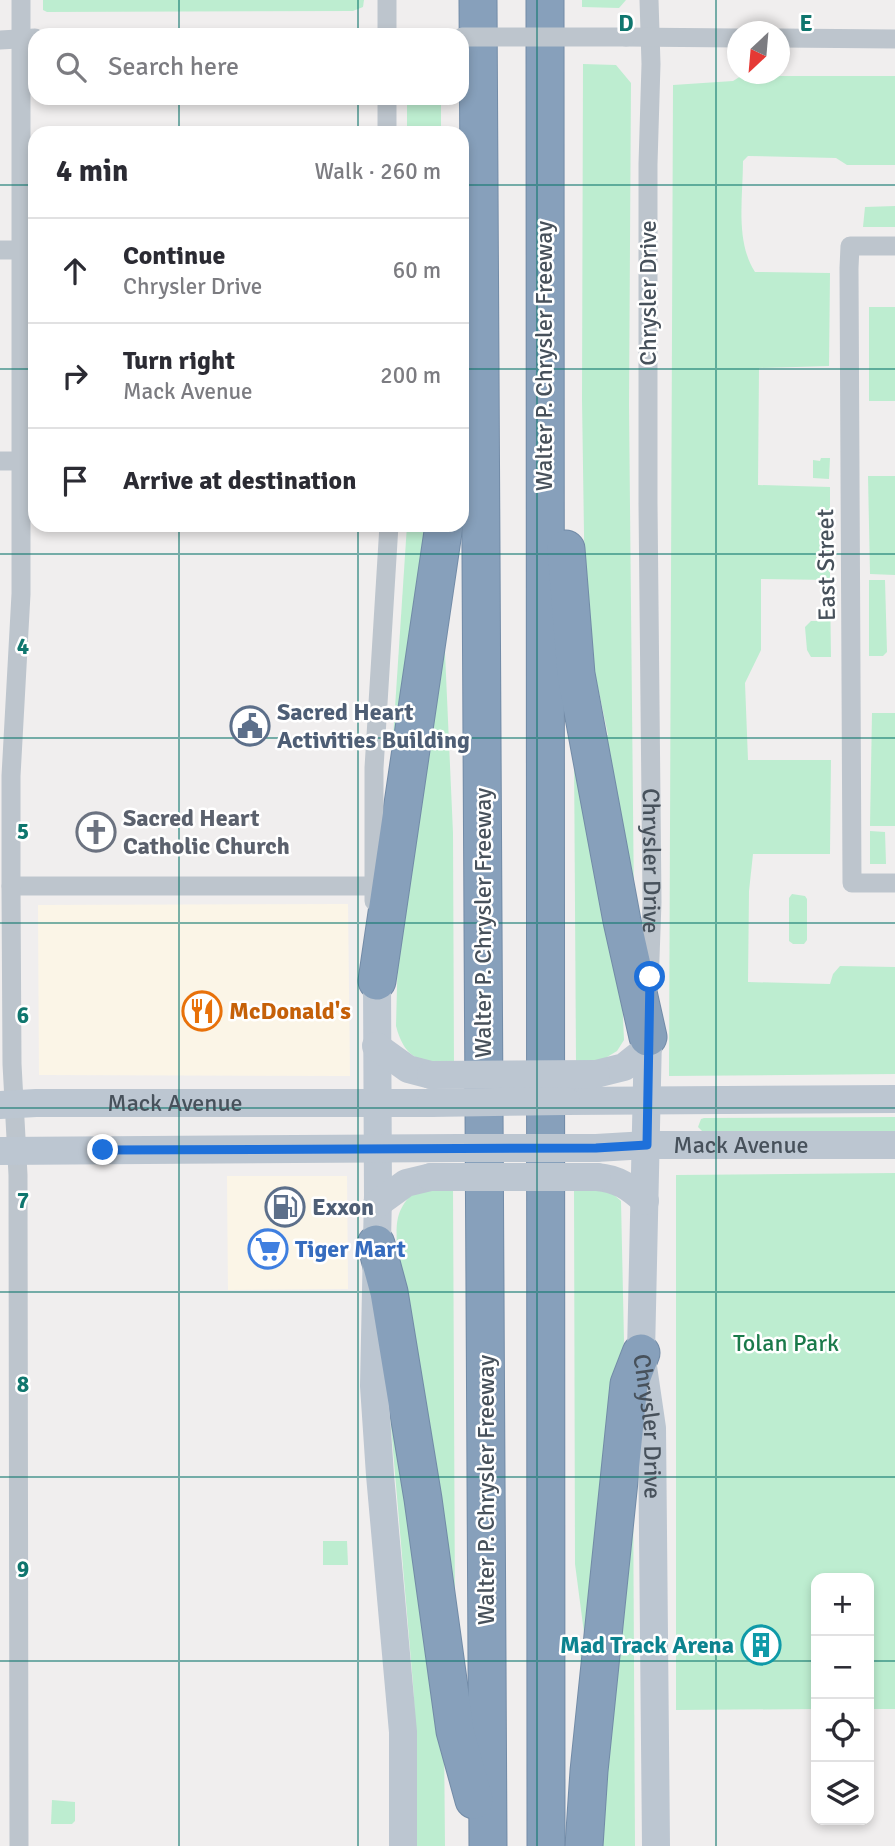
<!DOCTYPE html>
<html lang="en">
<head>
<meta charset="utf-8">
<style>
	body { margin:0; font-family:Signika,sans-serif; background:#f2f2f3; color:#2b2b33 }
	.controls { position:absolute; right:21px; bottom:21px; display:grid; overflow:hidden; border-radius:14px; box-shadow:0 4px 10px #0003 }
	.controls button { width:63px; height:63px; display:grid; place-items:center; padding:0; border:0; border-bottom:2px solid #e1e1e2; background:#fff; color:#2b2b33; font:35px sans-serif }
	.compass { position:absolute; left:727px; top:21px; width:63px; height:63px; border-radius:50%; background:#fff; box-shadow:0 4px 10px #0003; rotate:206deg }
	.stop { position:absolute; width:21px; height:21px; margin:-16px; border:5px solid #1e70da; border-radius:50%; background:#fff }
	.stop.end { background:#1e70da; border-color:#fff; box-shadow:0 2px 7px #0008 }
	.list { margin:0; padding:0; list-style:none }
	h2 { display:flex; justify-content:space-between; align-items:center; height:91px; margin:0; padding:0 28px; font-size:30px }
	h2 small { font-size:23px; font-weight:400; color:#7c7c81 }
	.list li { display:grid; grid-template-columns:46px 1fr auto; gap:21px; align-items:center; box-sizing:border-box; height:105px; padding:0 28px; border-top:2px solid #e1e1e2 }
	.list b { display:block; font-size:26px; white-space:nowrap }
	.list p { margin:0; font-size:23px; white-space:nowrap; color:#7c7c81 }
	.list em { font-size:23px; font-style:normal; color:#7c7c81 }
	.icon { flex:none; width:38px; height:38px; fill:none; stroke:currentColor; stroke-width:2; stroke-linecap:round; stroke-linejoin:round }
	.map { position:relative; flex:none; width:895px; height:1846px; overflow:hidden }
	.search { position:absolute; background:#fff; box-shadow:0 4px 10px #0003; left:28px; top:28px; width:441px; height:77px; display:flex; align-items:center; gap:18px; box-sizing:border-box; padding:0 24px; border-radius:21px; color:#7c7c81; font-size:26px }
	.panel { position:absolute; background:#fff; box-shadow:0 4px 10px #0003; left:28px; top:126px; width:441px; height:406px; border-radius:21px }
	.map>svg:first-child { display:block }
	.commercial { fill:#fbf5e7 }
	.green { fill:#bdedd0 }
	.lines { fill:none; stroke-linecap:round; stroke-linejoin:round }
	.highway-casing { stroke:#728ba7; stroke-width:39 }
	.street { stroke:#bdc5cd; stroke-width:19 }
	.secondary { stroke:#bcc6d1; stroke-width:28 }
	.highway { stroke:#87a0bb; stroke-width:37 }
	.street-bridge { stroke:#bdc5cd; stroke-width:19 }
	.secondary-bridge { stroke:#bcc6d1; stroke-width:28 }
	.route { stroke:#1e70da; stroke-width:9 }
	.grid { fill:none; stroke:#0f766e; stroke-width:2; stroke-opacity:0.55 }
	.labels { text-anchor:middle; stroke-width:5; stroke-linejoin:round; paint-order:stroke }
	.street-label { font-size:24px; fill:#47515b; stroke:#fff }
	.service-label { font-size:24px; font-weight:bold; fill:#4e5e75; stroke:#fff; text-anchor:start }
	.worship-label { font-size:24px; font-weight:bold; fill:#5b616d; stroke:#fff; text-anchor:start }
	.food-label { font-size:24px; font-weight:bold; fill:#c56008; stroke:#fff; text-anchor:start }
	.shop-label { font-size:24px; font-weight:bold; fill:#366cbe; stroke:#fff; text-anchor:start }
	.park-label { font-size:24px; fill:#1a7a4a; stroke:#fff }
	.culture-label { font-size:24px; font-weight:bold; fill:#0d838f; stroke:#fff; text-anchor:end }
	.grid-label { font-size:23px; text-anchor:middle; font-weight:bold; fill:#0f766e; stroke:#fff; stroke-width:5; stroke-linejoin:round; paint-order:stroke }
</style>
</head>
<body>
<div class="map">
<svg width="895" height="1846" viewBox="0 0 895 1846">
	<rect width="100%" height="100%" fill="#f0eeee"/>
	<g class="commercial">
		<path d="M348 904 350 1076 39 1075 38 905Z"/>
		<path d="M227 1176H347L348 1289 228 1290Z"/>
	</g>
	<g class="green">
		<path d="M43 0H364L363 7 353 11 47 12 43 10Z"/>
		<path d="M582 0H626L619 8 582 7Z"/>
		<path d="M583 64 616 65 631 83 629 405 634 907 602 736 608 735 592 659 585 601 582 400Z"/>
		<path d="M741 76H895V165H847L836 158 748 156 743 161C743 197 735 241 755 272L830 273 829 366 759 368 758 485 830 487V580L761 579V650L745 683 748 760H831L830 854H753L749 891 748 982 830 984 833 974 840 966 895 967V1074L669 1076 673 85 733 81Z"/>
		<rect x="407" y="98" width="34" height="35"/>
		<path d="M895 206V227H863L865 207Z"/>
		<rect x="869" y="307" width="26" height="94"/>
		<path d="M821 458H830L829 479 813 478V460L820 461Z"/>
		<path d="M868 476H895V575L870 574Z"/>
		<path d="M407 525H433L390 784Z"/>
		<path d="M869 580H885L887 652 883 656H869Z"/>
		<path d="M822 583H830L831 657H811L807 650 805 627 811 621H822Z"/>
		<path d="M444 630 453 833 454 1065C422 1062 405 1061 396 1026L399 908Z"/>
		<path d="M872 713H895V826H870Z"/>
		<path d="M574 750 622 994 624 1040 617 1051 602 1060 576 1062Z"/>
		<path d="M870 831 885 832 886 864H870Z"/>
		<path d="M792 894 805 896 807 899V940L804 944H793L789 941V898Z"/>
		<path d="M895 1117V1132L704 1133 698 1127 701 1119 704 1118Z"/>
		<path d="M895 1173V1709H869V1578H816V1709L676 1710V1175Z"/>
		<path d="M453 1186 455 1616 397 1257C397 1224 392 1212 418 1188Z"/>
		<path d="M574 1187 606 1188 621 1201 624 1341 590 1672 582 1674 580 1653 586 1648 575 1564Z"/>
		<path d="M387 1380 444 1736 445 1846H417V1752L413 1684Z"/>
		<path d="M633 1476 635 1846H596Z"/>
		<path d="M323 1541H347L348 1565H323Z"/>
		<path d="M52 1800 75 1802V1821L72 1824H51Z"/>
	</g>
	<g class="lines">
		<g class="highway-casing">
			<g id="highway">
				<path d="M478 0 488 1846"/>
				<path d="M545 0 546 1846"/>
				<path d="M566 549 576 674 622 921 648 1037"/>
				<path d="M377 981 444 525"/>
				<path d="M376 1244 389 1292 423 1499 455 1731 474 1800"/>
				<path d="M584 1846 589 1771 629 1384 641 1353"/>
			</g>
		</g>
		<g class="street">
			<path id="s1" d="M649 0 651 64 648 164V503L652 902 649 986"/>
			<path d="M387 35V0"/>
			<path d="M626 37 738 38"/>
			<path d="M780 38 895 39"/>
			<path d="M0 40 35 38"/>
			<path d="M387 98V133"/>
			<path d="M895 246H850L849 268 852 883H895"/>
			<path d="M0 250H22"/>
			<path d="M0 461H22"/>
			<path d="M11 886H374"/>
			<path d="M374 901V768L389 525"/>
			<path d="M19 1846 18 1175 12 1064 11 886V776L21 594V0"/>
		</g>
		<g class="secondary">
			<path d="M377 981 378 1195 374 1386 380 1475 403 1732V1846"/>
			<path id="s2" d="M648 1037 641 1353 652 1428 656 1846"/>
			<path d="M376 1046 408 1069 431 1075"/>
			<path d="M596 1074 624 1067 648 1048"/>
			<path d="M566 1101 895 1099"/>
			<path id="s3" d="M0 1105 36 1103H431"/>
			<path id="s4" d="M596 1148 647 1145H895"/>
			<path d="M0 1151 459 1148"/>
			<path d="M597 1177C618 1179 630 1187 645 1201"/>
			<path d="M377 1204 406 1183 431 1177"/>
		</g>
		<use href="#highway" class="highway"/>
		<path class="street-bridge" d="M462 37H626"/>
		<g class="secondary-bridge">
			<path d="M431 1075 596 1074"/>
			<path d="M431 1103 566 1101"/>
			<path d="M459 1148H596"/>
			<path d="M431 1177H597"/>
		</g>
	</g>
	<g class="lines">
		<path class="route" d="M103 1150 596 1148 647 1145 650 977"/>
	</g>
	<path class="grid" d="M179 0V35M358 0V35M537 0V1846M716 0V1846M179 98V133M358 98V133M0 185H35M462 185H895M0 369H35M462 369H895M179 525V1846M358 525V1846M0 554H895M0 738H895M0 923H895M0 1108H895M0 1292H895M0 1477H895M0 1661H816M869 1661H895"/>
	<defs>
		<g id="civic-ring" transform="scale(2.0125)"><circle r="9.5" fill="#fff" stroke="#5c6f8a" stroke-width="1.5"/><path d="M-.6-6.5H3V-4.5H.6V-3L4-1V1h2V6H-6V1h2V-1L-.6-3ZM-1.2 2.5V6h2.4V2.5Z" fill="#5c6f8a"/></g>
		<g id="church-ring" transform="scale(2.0125)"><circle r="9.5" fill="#fff" stroke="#6b7280" stroke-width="1.5"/><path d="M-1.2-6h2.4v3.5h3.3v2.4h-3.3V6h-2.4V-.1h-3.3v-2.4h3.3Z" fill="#6b7280"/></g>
		<g id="restaurant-ring" transform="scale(2.0125)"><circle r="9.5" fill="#fff" stroke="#e8710a" stroke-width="1.5"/><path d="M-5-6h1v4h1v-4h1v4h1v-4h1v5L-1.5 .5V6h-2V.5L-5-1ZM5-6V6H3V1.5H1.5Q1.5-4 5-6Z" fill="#e8710a"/></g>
		<g id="fuel-ring" transform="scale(2.0125)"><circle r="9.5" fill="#fff" stroke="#5c6f8a" stroke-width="1.5"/><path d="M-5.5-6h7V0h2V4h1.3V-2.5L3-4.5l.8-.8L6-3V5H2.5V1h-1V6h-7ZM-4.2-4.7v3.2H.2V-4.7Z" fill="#5c6f8a"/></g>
		<g id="supermarket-ring" transform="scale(2.0125)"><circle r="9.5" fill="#fff" stroke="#3f7fe0" stroke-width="1.5"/><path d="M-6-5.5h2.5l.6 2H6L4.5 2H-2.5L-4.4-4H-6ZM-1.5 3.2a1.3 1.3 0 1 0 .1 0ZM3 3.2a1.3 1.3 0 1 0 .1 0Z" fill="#3f7fe0"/></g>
		<g id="building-ring" transform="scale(2.0125)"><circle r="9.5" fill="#fff" stroke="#0f9aa8" stroke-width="1.5"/><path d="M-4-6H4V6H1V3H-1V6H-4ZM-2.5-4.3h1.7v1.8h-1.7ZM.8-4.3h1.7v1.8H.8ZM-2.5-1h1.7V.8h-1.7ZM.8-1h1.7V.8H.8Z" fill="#0f9aa8"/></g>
	</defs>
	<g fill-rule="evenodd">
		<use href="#civic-ring" x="250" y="726"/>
		<use href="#church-ring" x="96" y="832"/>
		<use href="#restaurant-ring" x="202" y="1011"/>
		<use href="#fuel-ring" x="285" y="1207"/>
		<use href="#supermarket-ring" x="268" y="1249"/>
		<use href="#building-ring" x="761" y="1645"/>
	</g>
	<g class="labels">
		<g class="street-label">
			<text transform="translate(648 293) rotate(-90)" y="8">Chrysler Drive</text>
			<text transform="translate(544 356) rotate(-90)" y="8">Walter P. Chrysler Freeway</text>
			<text transform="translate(826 565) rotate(-91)" y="8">East Street</text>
			<text dy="8" stroke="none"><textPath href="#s1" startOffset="861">Chrysler Drive</textPath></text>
			<text transform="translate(483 923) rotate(-90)" y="8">Walter P. Chrysler Freeway</text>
			<text dy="8" stroke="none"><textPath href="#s3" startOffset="175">Mack Avenue</textPath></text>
			<text dy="8" stroke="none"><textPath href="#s4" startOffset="145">Mack Avenue</textPath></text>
			<text dy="8" stroke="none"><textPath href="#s2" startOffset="390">Chrysler Drive</textPath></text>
			<text transform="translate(486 1490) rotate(-90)" y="8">Walter P. Chrysler Freeway</text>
		</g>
		<g class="service-label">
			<text x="277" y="720">Sacred Heart<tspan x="277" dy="28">Activities Building</tspan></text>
			<text x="312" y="1215">Exxon</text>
		</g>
		<g class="worship-label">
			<text x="123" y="826">Sacred Heart<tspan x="123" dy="28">Catholic Church</tspan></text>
		</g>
		<g class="food-label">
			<text x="229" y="1019">McDonald's</text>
		</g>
		<g class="shop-label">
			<text x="295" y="1257">Tiger Mart</text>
		</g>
		<g class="park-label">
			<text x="786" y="1351">Tolan Park</text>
		</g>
		<g class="culture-label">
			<text x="734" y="1653">Mad Track Arena</text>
		</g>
	</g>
	<g class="grid-label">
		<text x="626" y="31">D</text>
		<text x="806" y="31">E</text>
		<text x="23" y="654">4</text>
		<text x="23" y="839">5</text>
		<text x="23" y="1023">6</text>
		<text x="23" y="1208">7</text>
		<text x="23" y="1392">8</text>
		<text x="23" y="1577">9</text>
	</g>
</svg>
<div class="controls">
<button>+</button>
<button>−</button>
<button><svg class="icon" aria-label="locate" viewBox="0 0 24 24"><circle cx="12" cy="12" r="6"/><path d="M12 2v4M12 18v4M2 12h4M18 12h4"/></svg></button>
<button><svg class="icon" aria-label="layers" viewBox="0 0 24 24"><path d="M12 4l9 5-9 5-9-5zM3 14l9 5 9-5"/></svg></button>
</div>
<svg class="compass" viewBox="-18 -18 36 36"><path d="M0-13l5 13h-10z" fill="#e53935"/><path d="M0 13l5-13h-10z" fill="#7c7c81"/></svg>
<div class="stop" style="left:650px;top:977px"></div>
<div class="stop end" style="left:103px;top:1150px"></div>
<div class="search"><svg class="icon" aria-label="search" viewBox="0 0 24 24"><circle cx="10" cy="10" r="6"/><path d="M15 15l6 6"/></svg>Search here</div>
<section class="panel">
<h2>4 min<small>Walk · 260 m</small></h2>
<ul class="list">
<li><svg class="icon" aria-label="ahead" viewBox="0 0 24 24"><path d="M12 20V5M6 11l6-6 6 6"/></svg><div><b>Continue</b><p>Chrysler Drive</p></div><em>60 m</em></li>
<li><svg class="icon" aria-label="right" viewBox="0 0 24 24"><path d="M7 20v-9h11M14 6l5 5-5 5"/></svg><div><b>Turn right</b><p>Mack Avenue</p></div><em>200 m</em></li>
<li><svg class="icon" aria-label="arrive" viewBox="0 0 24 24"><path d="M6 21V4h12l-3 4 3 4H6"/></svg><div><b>Arrive at destination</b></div></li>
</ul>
</section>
</div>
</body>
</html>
